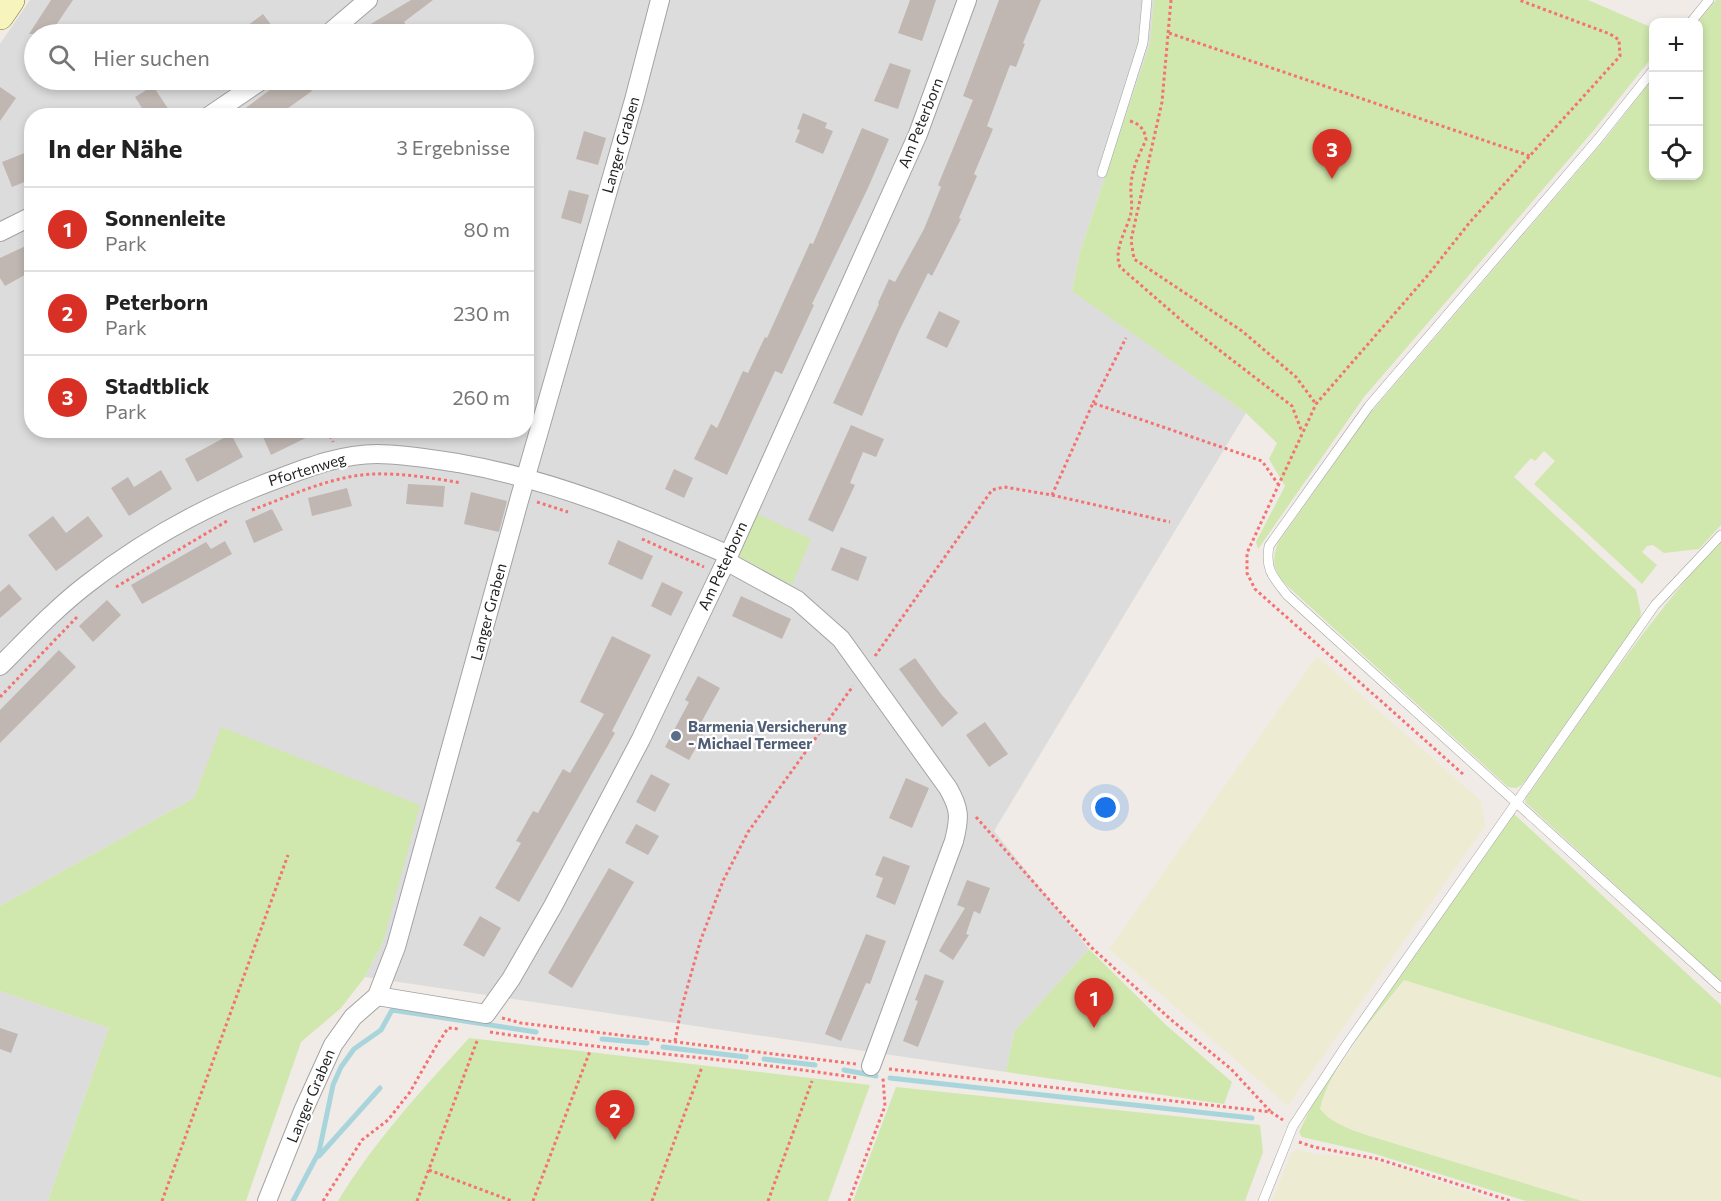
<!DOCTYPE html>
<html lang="de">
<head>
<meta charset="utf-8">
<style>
	body { margin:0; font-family:Commissioner,sans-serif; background:#f2f2f2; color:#222 }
	.controls { position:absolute; right:18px; top:18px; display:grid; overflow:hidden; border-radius:12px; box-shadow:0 3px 9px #0003 }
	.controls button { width:54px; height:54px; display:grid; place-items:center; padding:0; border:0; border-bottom:2px solid #e0e0e0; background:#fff; color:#222; font:30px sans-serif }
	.you { position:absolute; left:1106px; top:808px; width:21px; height:21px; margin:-15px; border:4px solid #fff; border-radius:50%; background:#1a73e8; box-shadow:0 0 0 9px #1a73e833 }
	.badge { display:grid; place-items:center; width:39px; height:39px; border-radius:50%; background:#d93025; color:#fff; font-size:20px; font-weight:700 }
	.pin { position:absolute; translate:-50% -50px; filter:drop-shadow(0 2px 3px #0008) }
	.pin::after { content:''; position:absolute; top:32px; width:21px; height:18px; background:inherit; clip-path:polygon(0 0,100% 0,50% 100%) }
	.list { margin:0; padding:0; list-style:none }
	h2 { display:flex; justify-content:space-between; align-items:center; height:78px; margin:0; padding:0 24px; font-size:26px }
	h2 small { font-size:20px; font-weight:400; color:#767676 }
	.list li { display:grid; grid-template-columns:39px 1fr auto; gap:18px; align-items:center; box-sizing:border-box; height:84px; padding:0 24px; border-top:2px solid #e0e0e0 }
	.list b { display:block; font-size:22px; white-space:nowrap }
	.list p { margin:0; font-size:20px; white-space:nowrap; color:#767676 }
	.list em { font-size:20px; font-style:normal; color:#767676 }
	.icon { flex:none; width:33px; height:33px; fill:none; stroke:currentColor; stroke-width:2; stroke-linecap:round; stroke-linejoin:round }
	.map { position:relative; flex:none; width:1721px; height:1201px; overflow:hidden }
	.search { position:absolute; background:#fff; box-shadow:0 3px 9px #0003; left:24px; top:24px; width:510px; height:66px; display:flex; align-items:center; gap:15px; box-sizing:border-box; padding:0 21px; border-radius:33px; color:#767676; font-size:22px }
	.panel { position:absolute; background:#fff; box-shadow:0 3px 9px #0003; left:24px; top:108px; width:510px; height:330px; border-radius:24px }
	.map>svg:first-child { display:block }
	.residential { fill:#dddcdc; fill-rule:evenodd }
	.farmland { fill:#edecd2 }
	.grass { fill:#d0e7ae }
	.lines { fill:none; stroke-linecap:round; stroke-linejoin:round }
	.stream { stroke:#a8d5db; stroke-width:5 }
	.building { fill:#c0b7b2 }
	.service-casing { stroke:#a3a3a3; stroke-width:10 }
	.minor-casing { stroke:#a3a3a3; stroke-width:20 }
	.secondary-casing { stroke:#737309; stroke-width:28 }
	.path { stroke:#f47273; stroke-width:3; stroke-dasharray:3 3; stroke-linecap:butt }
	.service { stroke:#fff; stroke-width:9 }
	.minor { stroke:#fff; stroke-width:18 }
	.secondary { stroke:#f7f4bd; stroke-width:27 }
	.service-dot { fill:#5c6f8a; stroke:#fff; stroke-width:2 }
	.labels { text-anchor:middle; stroke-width:4.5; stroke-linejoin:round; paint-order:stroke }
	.street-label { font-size:15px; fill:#1f1f1f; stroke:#fff }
	.service-label { font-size:15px; font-weight:bold; fill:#4e5e75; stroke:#fff; text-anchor:start }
</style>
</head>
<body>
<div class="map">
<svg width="1721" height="1201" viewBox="0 0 1721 1201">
	<rect width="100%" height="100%" fill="#f0ebe6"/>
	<g class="residential">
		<path d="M30 0H1154L1150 43 1080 252 1072 290 1246 413 994 831 1089 949 1014 1032 1006 1072 365 977 383 942 222 727 194 798 0 906V44ZM34 34H524V80H34ZM32 116H526V430H32Z"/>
		<path d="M0 991 109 1028 48 1201H0Z"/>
	</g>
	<g class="farmland">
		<path d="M1317 656 1481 801 1485 826 1288 1106 1109 949Z"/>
		<path d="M1404 980 1721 1078V1201H1582L1376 1138 1343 1126 1327 1117 1320 1109 1322 1098 1334 1075 1359 1038Z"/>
		<path d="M1296 1149 1315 1154 1365 1158 1405 1170 1496 1201H1272L1291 1154Z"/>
	</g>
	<g class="grass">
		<path d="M1154 0H1588L1653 28V56L1594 130 1364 397 1258 549 1256 542 1285 486 1269 459 1277 443 1246 413 1072 291 1080 252 1150 43Z"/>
		<path d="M1716 0H1721V525L1699 549 1664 553 1653 545 1647 546 1642 552 1657 565 1642 584 1534 484 1555 461 1544 451 1535 461 1531 458 1514 477 1636 590 1641 613 1639 621 1522 785 1516 788 1508 787 1283 582C1273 569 1272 558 1278 543L1366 418 1607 137 1653 78 1654 176H1698V22Z"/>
		<path d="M757 514 811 539 792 585 738 556Z"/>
		<path d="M1721 540V982L1525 802 1527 797C1589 709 1648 619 1721 540Z"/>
		<path d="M221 727 420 805 383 942 365 977 341 1008 301 1042 246 1201H48L109 1028 0 991V906L194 798Z"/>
		<path d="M1514 814 1721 1005V1078L1404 980C1377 1014 1329 1067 1320 1109 1334 1126 1356 1131 1376 1138L1582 1201H1526L1372 1153 1302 1137 1299 1132 1320 1089 1468 875Z"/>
		<path d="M1089 949 1166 1025 1232 1082 1224 1104 1006 1072 1014 1032Z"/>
		<path d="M469 1038 870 1085 828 1201H338C376 1139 421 1091 469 1038Z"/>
		<path d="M896 1087 1260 1125 1263 1152 1245 1201H853Z"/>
	</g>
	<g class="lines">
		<g class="stream">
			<path d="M602 1039 647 1043"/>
			<path d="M663 1047 746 1057"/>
			<path d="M764 1059 815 1065"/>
			<path d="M844 1070 876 1076"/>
			<path d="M890 1078 1252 1118"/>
			<path d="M319 1156 380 1088"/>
			<path d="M293 1201 319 1152 333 1085 341 1067 354 1049 381 1030 392 1010 536 1032"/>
		</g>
	</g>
	<g class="building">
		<path d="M51 0H73L50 34H29Z"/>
		<path d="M411 0H433L404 22 406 25 391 34H354Z"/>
		<path d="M910 0H936L922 41 898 33Z"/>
		<path d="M999 0H1041L1023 43 1025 44 1016 67 1010 65 987 126 993 129 974 174 977 176 959 218 961 219 932 276 928 273 899 331 862 416 833 403 879 304 878 303 889 279 895 282 924 229 941 187 938 185 973 100 963 96Z"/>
		<path d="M263 14 278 34H236Z"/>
		<path d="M890 63 911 70 898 109 874 101Z"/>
		<path d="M283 80H303L312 91 277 116H235Z"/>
		<path d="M153 86 169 110 161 116H147L135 97Z"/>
		<path d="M0 87 16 98 0 121Z"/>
		<path d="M803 113 827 123 825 128 833 131 823 154 795 142 800 130 797 129Z"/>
		<path d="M862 128 889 139 868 188 812 304 814 305 782 374 775 371 727 475 694 459 711 424 717 428 743 371 748 373 765 337 767 338 810 243 813 244Z"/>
		<path d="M584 131 606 138 598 165 576 159Z"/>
		<path d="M27 152 32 164V179L12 187 2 162Z"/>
		<path d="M569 190 589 195 581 224 561 218Z"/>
		<path d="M32 243V271L5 286 0 278V258Z"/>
		<path d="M939 311 960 321 947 348 926 338Z"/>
		<path d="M851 425 884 439 876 457 863 452 850 483 855 485 833 532 808 520Z"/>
		<path d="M260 430H322L271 455Z"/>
		<path d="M231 434 243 457 197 482 185 459Z"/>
		<path d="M674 469 693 478 684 498 665 489Z"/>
		<path d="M161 470 172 489 129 516 111 488 128 477 134 487Z"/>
		<path d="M408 484 445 486 443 507 406 504Z"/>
		<path d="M347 488 352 506 312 516 308 498Z"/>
		<path d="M471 492 507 501 499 532 464 524Z"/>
		<path d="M272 509 283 530 254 543 245 521Z"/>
		<path d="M53 516 66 533 88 516 103 536 56 571 28 535Z"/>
		<path d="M618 540 653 556 642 580 608 564Z"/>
		<path d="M225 541 232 554 142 604 131 585 206 542 211 549Z"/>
		<path d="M841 547 867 557 858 581 831 570Z"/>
		<path d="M662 582 683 592 671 616 651 606Z"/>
		<path d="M9 584 22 599 0 618V592Z"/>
		<path d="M741 596 791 619 782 639 732 616Z"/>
		<path d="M107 600 121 615 93 642 79 626Z"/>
		<path d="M612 636 651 655 612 731 615 733 519 902 495 888 521 843 516 841 533 811 538 813 563 769 570 773 604 714 580 702Z"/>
		<path d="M59 650 76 667 0 743V710Z"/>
		<path d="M915 658 941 694 958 713 942 727 899 669Z"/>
		<path d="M698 676 720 688 697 730 704 733 689 760 665 747 689 702 685 700Z"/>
		<path d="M985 722 1008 754 989 767 966 735Z"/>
		<path d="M651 774 670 784 655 812 636 802Z"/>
		<path d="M906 778 929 788 912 828 889 818Z"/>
		<path d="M636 824 659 836 648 855 625 843Z"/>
		<path d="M883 856 910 866 895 905 876 897 883 878 875 875Z"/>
		<path d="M609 868 634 882 572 988 548 973Z"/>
		<path d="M967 880 990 888 980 914 974 911 966 934 969 935 953 960 939 951 965 908 957 905Z"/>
		<path d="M480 916 501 928 484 957 463 945Z"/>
		<path d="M866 934 886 941 870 984 866 983 841 1041 825 1034Z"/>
		<path d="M925 974 944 981 918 1047 903 1041 918 1001 915 1000Z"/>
		<path d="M0 1028 18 1034 11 1053 0 1049Z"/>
	</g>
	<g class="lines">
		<g class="service-casing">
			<g id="service">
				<path d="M1691 22 1709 0"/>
				<path d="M1654 69 1598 139 1369 406 1269 546C1265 570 1273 577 1287 595L1721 988"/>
				<path d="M1102 173 1143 43 1147 0"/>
				<path d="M1263 1201 1293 1126 1347 1044 1655 605 1721 535"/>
			</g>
		</g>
		<g class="minor-casing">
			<g id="minor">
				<path d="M328 34 368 0"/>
				<path d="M209 116 262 80"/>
				<path d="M0 232 32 216"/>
				<path d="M726 561 797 600 841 639 948 788C960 809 960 817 954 841L871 1066"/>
				<path d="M0 666C28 638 55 609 86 585 145 539 211 503 280 478 311 466 343 454 377 454 404 454 431 459 458 463 555 480 639 516 729 555"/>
				<path d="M377 996 486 1014 511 979 553 906 641 739 726 561 918 134 967 0"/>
				<path d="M267 1201 303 1111 333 1045 353 1017 377 996 396 947 520 497 634 100 660 0"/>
			</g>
		</g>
		<g class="secondary-casing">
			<path id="secondary" d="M0 16 11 0"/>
		</g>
		<g class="path">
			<path d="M1171 0 1162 102 1131 240 1134 259 1242 331 1296 377 1316 404"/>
			<path d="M1169 33 1530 156"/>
			<path d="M1130 121C1140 124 1145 130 1146 140 1139 155 1132 168 1131 185 1130 194 1133 204 1131 213 1127 230 1113 249 1120 267L1188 326 1292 406 1302 432"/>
			<path d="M1093 403 1126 338"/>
			<path d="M328 430 333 442"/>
			<path d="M1052 495 1170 522"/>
			<path d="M537 502 568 512"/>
			<path d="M252 510C290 496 331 476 373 474 402 473 433 478 461 483"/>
			<path d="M642 539 704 567"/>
			<path d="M116 587 227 521"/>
			<path d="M875 656 992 490 1004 487 1052 495 1093 403 1262 461 1278 484"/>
			<path d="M0 697 78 616"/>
			<path d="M1463 774 1255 589 1247 573V553L1316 404 1428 275 1470 222 1620 56 1619 40 1610 34 1519 0"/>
			<path d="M976 817 1091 947 1169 1018 1231 1069 1270 1111"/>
			<path d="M502 1018 521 1023 856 1064"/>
			<path d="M490 1032C612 1051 736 1059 858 1078"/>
			<path d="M675 1041 681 1010 700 942 723 881 748 832 853 686"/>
			<path d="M889 1069 1271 1112 1283 1120"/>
			<path d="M1299 1142 1314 1147 1378 1159 1511 1201"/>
			<path d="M429 1170 512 1201"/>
			<path d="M162 1201 288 855"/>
			<path d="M323 1201 362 1140 388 1120 410 1092 435 1048 448 1028 459 1029"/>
			<path d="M417 1201 477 1041"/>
			<path d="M533 1201 590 1051"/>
			<path d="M652 1201 702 1067"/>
			<path d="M768 1201 812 1081"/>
			<path d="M849 1201 885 1106 883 1078"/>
		</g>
		<use href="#service" class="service"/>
		<use href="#minor" class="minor"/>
		<use href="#secondary" class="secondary"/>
	</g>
	<circle class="service-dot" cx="676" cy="736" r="6"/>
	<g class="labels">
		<g class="street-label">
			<text transform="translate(921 123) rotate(-68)" y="5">Am Peterborn</text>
			<text transform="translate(621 145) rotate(-74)" y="5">Langer Graben</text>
			<text transform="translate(307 470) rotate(-17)" y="5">Pfortenweg</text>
			<text transform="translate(723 566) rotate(-65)" y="5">Am Peterborn</text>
			<text transform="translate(489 612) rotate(-75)" y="5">Langer Graben</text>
			<text transform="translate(311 1096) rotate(-67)" y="5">Langer Graben</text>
		</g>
		<g class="service-label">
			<text x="688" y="732">Barmenia Versicherung<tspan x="688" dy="17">- Michael Termeer</tspan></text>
		</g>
	</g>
</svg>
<div class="controls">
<button>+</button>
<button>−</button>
<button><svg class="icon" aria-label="locate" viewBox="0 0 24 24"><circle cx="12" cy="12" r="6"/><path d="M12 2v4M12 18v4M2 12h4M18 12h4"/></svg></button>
</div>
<div class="you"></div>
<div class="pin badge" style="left:1094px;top:1028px">1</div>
<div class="pin badge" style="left:615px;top:1140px">2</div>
<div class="pin badge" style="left:1332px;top:179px">3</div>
<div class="search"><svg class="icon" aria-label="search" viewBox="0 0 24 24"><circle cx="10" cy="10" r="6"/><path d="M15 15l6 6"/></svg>Hier suchen</div>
<section class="panel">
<h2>In der Nähe<small>3 Ergebnisse</small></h2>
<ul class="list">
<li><span class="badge">1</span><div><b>Sonnenleite</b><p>Park</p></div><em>80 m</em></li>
<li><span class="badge">2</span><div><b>Peterborn</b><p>Park</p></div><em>230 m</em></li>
<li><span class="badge">3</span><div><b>Stadtblick</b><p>Park</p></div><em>260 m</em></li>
</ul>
</section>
</div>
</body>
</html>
